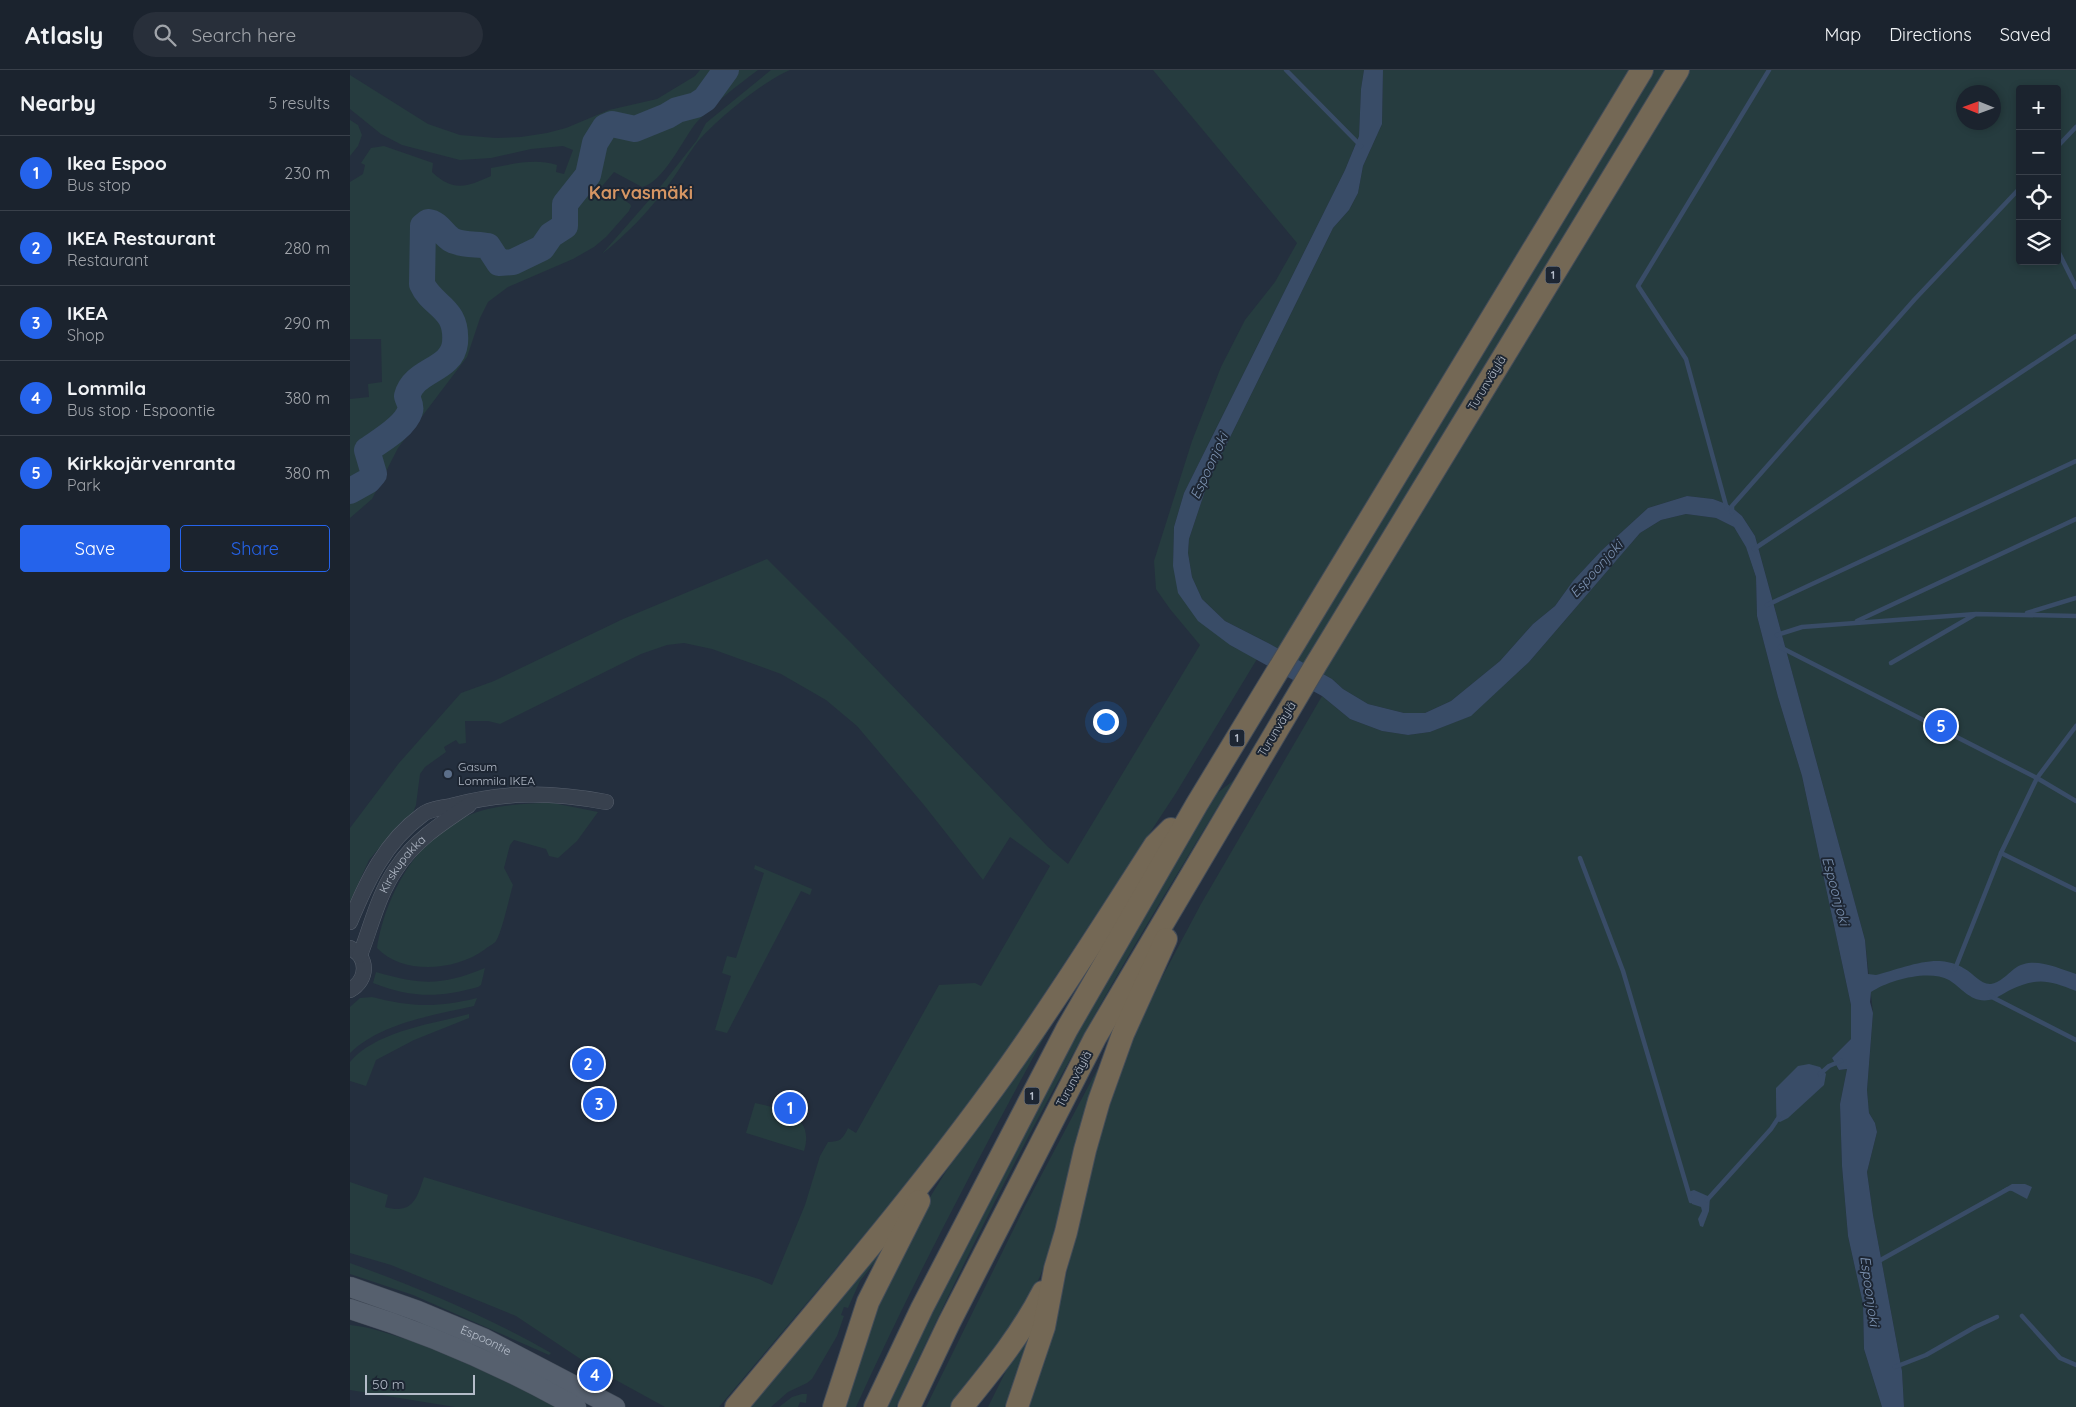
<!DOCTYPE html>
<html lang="en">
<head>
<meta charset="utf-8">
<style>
	body { margin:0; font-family:Quicksand,sans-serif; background:#282f3a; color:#f1f3f6 }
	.controls { position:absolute; right:15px; top:15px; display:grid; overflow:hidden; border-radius:5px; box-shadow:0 2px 8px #0003 }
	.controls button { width:45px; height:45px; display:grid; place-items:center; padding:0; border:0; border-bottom:1px solid #39404a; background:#1b232e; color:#f1f3f6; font:25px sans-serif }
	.compass { position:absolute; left:1606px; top:15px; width:45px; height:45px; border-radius:50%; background:#1b232e; box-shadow:0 2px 8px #0003; rotate:271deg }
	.scale { position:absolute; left:15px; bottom:12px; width:110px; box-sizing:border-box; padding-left:5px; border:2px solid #b4bcc9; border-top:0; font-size:14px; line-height:18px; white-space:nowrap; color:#b4bcc9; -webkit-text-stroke:4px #1d2633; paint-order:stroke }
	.you { position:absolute; left:755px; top:651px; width:18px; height:18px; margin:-12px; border:4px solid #fff; border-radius:50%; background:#1a73e8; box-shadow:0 0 0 8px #1a73e833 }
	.badge { display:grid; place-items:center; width:32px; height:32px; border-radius:50%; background:#2563eb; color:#fff; font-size:16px; font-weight:700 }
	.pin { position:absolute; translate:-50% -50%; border:2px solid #fff; box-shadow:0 1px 5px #0006 }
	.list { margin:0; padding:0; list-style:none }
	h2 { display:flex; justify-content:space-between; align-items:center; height:65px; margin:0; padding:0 20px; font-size:21px }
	h2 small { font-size:16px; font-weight:400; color:#a0a4aa }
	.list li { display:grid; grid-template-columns:32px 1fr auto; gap:15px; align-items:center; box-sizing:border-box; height:75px; padding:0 20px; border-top:1px solid #39404a }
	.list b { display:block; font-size:19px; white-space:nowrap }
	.list p { margin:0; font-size:16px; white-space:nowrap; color:#a0a4aa }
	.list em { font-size:16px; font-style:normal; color:#a0a4aa }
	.actions { display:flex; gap:10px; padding:15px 20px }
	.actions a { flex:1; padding:11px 0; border:1px solid #2563eb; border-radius:5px; text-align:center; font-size:18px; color:#2563eb }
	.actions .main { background:#2563eb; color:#fff }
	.icon { flex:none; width:28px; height:28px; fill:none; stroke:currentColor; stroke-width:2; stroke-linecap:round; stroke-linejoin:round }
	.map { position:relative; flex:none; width:1726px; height:1337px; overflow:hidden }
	header { display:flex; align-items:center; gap:30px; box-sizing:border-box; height:70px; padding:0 25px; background:#1b232e; border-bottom:1px solid #39404a }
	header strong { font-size:24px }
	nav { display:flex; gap:28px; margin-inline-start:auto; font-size:18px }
	.search { width:350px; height:45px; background:#282f3a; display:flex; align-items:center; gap:12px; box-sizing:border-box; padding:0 18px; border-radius:28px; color:#a0a4aa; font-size:19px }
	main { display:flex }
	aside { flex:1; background:#1b232e }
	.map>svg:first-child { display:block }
	.green { fill:#263c3f; fill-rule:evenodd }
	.water { fill:#394c67 }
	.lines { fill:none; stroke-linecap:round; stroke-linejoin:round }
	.stream { stroke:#394c67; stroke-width:4.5 }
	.river { stroke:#394c67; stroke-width:26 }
	.minor-casing { stroke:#565f6c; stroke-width:16 }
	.major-casing { stroke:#414a57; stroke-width:21 }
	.highway-casing { stroke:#434c59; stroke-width:24 }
	.minor { stroke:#38414e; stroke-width:15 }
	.major { stroke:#56606e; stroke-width:20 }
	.highway { stroke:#746855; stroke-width:22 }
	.service-dot { fill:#5c6f8a; stroke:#1d2633; stroke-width:2 }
	.labels { text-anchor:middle; stroke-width:4; stroke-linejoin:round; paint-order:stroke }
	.shield { fill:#1d2633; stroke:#878f9c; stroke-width:1 }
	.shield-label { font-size:11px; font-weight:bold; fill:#b4bcc9 }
	.street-label { font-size:12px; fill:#b4bcc9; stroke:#1d2633 }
	.poi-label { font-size:12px; fill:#b4bcc9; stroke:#1d2633; text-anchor:start }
	.water-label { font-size:14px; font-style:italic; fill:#7c92b1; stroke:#1d2633 }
	.district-label { font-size:18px; font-weight:bold; fill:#d59563; stroke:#1d2633 }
</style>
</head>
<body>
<header>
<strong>Atlasly</strong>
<div class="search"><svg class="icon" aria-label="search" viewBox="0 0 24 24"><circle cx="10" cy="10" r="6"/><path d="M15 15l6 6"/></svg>Search here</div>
<nav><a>Map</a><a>Directions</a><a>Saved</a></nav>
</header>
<main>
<aside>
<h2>Nearby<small>5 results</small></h2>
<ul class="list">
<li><span class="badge">1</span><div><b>Ikea Espoo</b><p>Bus stop</p></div><em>230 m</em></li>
<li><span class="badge">2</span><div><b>IKEA Restaurant</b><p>Restaurant</p></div><em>280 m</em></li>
<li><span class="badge">3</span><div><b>IKEA</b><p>Shop</p></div><em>290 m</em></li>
<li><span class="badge">4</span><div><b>Lommila</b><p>Bus stop · Espoontie</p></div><em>380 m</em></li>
<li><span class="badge">5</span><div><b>Kirkkojärvenranta</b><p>Park</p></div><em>380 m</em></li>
</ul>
<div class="actions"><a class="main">Save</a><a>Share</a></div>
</aside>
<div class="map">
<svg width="1726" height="1337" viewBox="0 0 1726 1337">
	<rect width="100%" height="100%" fill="#242f3e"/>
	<g class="green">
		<path d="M350 0H408C388 15 363 34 346 53 333 69 313 113 292 117L264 102 248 121 258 125 262 122 280 134 281 136 279 141 256 167 244 177 223 189 158 217 138 232 130 248 117 287 48 378 22 429 0 448V329L19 327 18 314 32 312 31 269H0V112L13 104 15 95 11 93 21 78 34 76 83 93 82 102C103 122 117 117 141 106V98C163 94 185 88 207 95L206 102 214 104 223 80 213 76 181 79 141 88 110 90 52 75 31 64 0 39V5L78 54 110 65 146 68 171 67 197 63 216 58 259 40 307 29 345 6Z"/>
		<path d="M421 0H440C412 12 370 47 349 70 337 85 328 103 316 118 298 142 276 165 252 184L307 121 347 70 356 53Z"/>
		<path d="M803 0H1014L1011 19 1009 66 995 100 834 423 824 457 823 496 880 575 907 589 826 723 645 999 548 1125 369 1337H315L244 1298 166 1246 41 1195 0 1183V1112L38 1125 35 1137C63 1145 67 1128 74 1107L409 1209 422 1215 455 1135 470 1086 478 1072C490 1072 493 1069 498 1058L506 1063 589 915 625 913 631 916 700 796 660 767 633 810 574 735 507 656 476 630 431 604 362 579 334 573 317 575 291 584 150 654 138 651H115L116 673 109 674 106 670 94 677 96 682 75 697 70 704 66 735 62 745 51 752 19 790 0 832V758L49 693 111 623 144 611 273 549 417 489 502 574 698 777 718 794 850 575 820 539 806 519 804 491 842 371 871 297 895 250 925 212 947 173Z"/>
		<path d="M1033 0H1726V1337H1554L1552 1301 1523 1145 1517 1102 1527 1062 1525 1053 1519 1043 1517 1020 1523 943 1515 870 1405 466 1392 446 1379 435 1363 429 1337 426 1298 438 1251 481 1223 511 1205 536 1183 554 1150 591 1101 631 1075 643H1054L1018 634 993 619 982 609 920 574 875 551 852 529 842 507 838 483 839 469 858 412 983 158 999 140 1008 123 1013 96 1032 54ZM1670 19H1707V191H1670ZM1614 22H1644V52H1614Z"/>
		<path d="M0 50 8 55 12 65 8 76 0 86Z"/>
		<path d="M1336 444 1366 448 1384 457 1396 476 1406 507 1407 546 1428 627 1452 706 1501 935V969L1482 988 1489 1000 1497 999 1490 1034 1492 1096 1498 1166 1513 1234 1514 1279 1532 1337H677L695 1291 752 1059 780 975 809 913 851 834 972 626 1000 649 1032 661 1058 665 1080 662 1120 646 1179 592 1290 463 1311 450Z"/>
		<path d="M884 710C831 798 777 885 728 975 662 1093 603 1214 546 1337H534L721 972 814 809 866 724Z"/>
		<path d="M203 733 248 742 227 771 208 788 199 786 196 779 164 770 160 775 154 798 163 815C159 828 152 862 146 871 144 874 137 877 134 880 105 901 52 905 27 878 37 817 75 754 138 739 160 734 182 733 203 733Z"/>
		<path d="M405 795 462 819 460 825 451 821 377 963 365 960 381 906 372 903 377 886 386 888 414 803 404 799Z"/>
		<path d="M135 898 131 915 128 917C89 928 61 928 23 913L26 902C71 915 92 916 135 898Z"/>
		<path d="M22 927C60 937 88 938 127 928L124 936C84 945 31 953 0 983V937L10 928Z"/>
		<path d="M119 944V948L64 970 26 990 16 1016 0 1011V992C26 961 82 954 119 944Z"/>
		<path d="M707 944C636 1073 567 1203 506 1337H492C517 1264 542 1191 582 1124 619 1062 665 1004 707 944Z"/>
		<path d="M748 998 725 1077 703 1168 691 1204 674 1242 602 1337H576L675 1136Z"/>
		<path d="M405 1033C432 1039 465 1045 454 1081L396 1063Z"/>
		<path d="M540 1163 528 1188 510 1211 498 1238 494 1237 491 1245 494 1246 487 1266 462 1309 457 1313 438 1322 421 1337H396Z"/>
		<path d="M0 1193C69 1218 137 1246 201 1283L199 1285 63 1225 0 1204Z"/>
		<path d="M0 1255C21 1257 39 1264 59 1270 111 1287 160 1312 209 1337H105L0 1320Z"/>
		<path d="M678 1268 681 1271 659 1337H638L661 1291Z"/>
		<path d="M452 1324H457L456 1333 450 1332 448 1337H429L442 1327Z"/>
	</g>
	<g class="water">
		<path d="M1014 0H1033L1032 54 1013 96 1008 123 999 140 983 158 858 412 839 469 838 483 842 507 852 529 875 551 920 574 982 609 993 619 1018 634 1054 643H1075L1101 631 1150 591 1183 554 1205 536 1223 511 1251 481 1298 438 1337 426 1363 429 1379 435 1392 446 1405 466 1515 870 1518 904 1526 905C1545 900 1578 887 1597 892 1603 893 1611 896 1615 899 1623 903 1631 915 1641 914 1649 913 1658 904 1664 899 1682 885 1707 898 1726 904V921C1699 910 1687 907 1660 920 1654 923 1646 929 1639 930 1621 933 1612 918 1599 910 1579 899 1539 910 1521 922L1520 932 1523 943 1517 1020 1519 1043 1525 1053 1527 1062 1517 1102 1523 1145 1552 1301 1554 1337H1532L1514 1279 1513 1234 1498 1166 1492 1096 1490 1034 1497 999 1489 1000 1482 988 1501 969V935L1452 706 1428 627 1407 546 1406 507 1396 477 1384 457 1366 448 1336 444 1311 450 1290 463 1179 592 1121 646 1080 662 1058 665 1032 661 1000 649 972 626 880 575 848 551 828 523 823 496 824 457 834 423 995 100 1009 66 1011 19Z"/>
		<path d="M1459 994 1470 997 1476 1004 1474 1015 1438 1048 1430 1052 1427 1051C1426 1047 1426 1024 1426 1018L1448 996Z"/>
		<path d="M1662 1114H1675L1682 1117 1677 1129 1662 1121 1652 1120Z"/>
		<path d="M1344 1120 1360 1127 1359 1141 1353 1157 1350 1156 1348 1149 1352 1141 1351 1137 1342 1134 1338 1122Z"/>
	</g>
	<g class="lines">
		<g class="stream">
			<path d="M936 0 1011 76"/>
			<path d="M1707 77 1726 57"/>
			<path d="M1707 179 1726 217"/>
			<path d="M1377 439 1336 289 1288 216 1419 0"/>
			<path d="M1382 443V436L1565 229 1670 118"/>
			<path d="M1404 479 1726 266"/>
			<path d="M1417 535 1726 391"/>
			<path d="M1677 543 1726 528"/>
			<path d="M1507 551 1726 449"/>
			<path d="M1427 565 1452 557 1626 544 1726 546"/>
			<path d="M1430 577 1687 708 1726 731"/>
			<path d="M1541 593 1624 545"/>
			<path d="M1651 783 1726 820"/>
			<path d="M1230 788 1273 901 1341 1131"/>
			<path d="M1605 899 1651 783 1687 708 1726 656"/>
			<path d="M1640 926 1726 970"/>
			<path d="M1470 1004 1479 996 1491 991"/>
			<path d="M1357 1130 1421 1059 1429 1047"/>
			<path d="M1527 1192 1658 1119"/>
			<path d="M1672 1246 1710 1288 1726 1295"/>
			<path d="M1545 1297 1576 1285 1625 1257 1647 1247"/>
		</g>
		<path class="river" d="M0 421 18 411 24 404 17 380C30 371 55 357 60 341 62 336 58 330 57 326 64 299 102 301 105 273 108 237 82 237 72 214L73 156 78 152C89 153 93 165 102 170 111 175 127 174 138 176L149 193 163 192 192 178 201 165 215 156V134L238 105 245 73 255 57 262 54 285 59 317 46 327 40 346 35 355 29 376 0"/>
		<g class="minor-casing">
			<g id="minor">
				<path d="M0 852C17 811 35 772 72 745 79 739 92 738 101 736 155 721 201 722 256 732"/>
				<path d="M0 878C19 887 18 910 0 920"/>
				<path id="s1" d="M10 885C21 857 28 825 46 799 64 771 92 753 119 735"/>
			</g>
		</g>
		<g class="major-casing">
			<g id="major">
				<path id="s2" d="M0 1217 68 1241 135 1269 265 1337"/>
				<path d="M0 1239C78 1263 155 1297 226 1337"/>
			</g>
		</g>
		<g class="highway-casing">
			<g id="highway">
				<path d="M386 1337C478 1227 572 1118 655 1002 708 928 756 851 805 775L821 759"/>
				<path d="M484 1337 518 1232 569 1131"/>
				<path d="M525 1337 572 1238 717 959 847 734 1292 0"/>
				<path d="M559 1337 599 1253 745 968 965 596 1328 0"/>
				<path d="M612 1337C642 1300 671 1265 693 1222"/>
				<path d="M667 1337 694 1257 705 1199 716 1162 735 1080 749 1031 773 964 816 869"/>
			</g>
		</g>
		<use href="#minor" class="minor"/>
		<use href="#major" class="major"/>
		<use href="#highway" class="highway"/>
	</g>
	<circle class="service-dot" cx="98" cy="704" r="5"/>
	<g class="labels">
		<g class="shield">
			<rect x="1195.5" y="196.5" width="15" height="17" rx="4"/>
			<rect x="879.5" y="659.5" width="15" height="17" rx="4"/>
			<rect x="674.5" y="1017.5" width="15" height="17" rx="4"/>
		</g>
		<g class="shield-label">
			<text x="1203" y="209">1</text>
			<text x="887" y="672">1</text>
			<text x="682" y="1030">1</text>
		</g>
		<g class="street-label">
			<text transform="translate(1137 313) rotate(-59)" y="4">Turunväylä</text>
			<text transform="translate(927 659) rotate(-59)" y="4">Turunväylä</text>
			<text dy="4" stroke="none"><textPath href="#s1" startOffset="101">Kirskupakka</textPath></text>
			<text transform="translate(724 1009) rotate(-62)" y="4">Turunväylä</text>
			<text dy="4" stroke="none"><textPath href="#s2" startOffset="146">Espoontie</textPath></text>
		</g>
		<g class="poi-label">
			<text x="108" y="701">Gasum<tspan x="108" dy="14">Lommila IKEA</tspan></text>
		</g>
		<g class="water-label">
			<text transform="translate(859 396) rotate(-65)" y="5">Espoonjoki</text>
			<text transform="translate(1246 499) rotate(-48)" y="5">Espoonjoki</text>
			<text transform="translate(1486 821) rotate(75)" y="5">Espoonjoki</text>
			<text transform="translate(1520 1221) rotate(82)" y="5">Espoonjoki</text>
		</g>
		<g class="district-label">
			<text x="291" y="129">Karvasmäki</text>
		</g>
	</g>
</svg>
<div class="controls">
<button>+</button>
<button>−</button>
<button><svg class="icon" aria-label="locate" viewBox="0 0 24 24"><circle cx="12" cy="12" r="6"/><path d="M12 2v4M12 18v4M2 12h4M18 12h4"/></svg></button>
<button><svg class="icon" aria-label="layers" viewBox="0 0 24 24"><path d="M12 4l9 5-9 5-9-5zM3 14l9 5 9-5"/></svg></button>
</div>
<svg class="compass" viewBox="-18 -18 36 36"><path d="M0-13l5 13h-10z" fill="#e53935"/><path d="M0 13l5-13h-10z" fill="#a0a4aa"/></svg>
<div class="scale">50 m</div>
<div class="you"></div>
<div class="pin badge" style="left:440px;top:1038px">1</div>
<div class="pin badge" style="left:238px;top:994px">2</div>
<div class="pin badge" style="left:249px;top:1034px">3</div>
<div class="pin badge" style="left:245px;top:1305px">4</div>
<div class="pin badge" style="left:1591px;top:656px">5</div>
</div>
</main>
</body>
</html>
